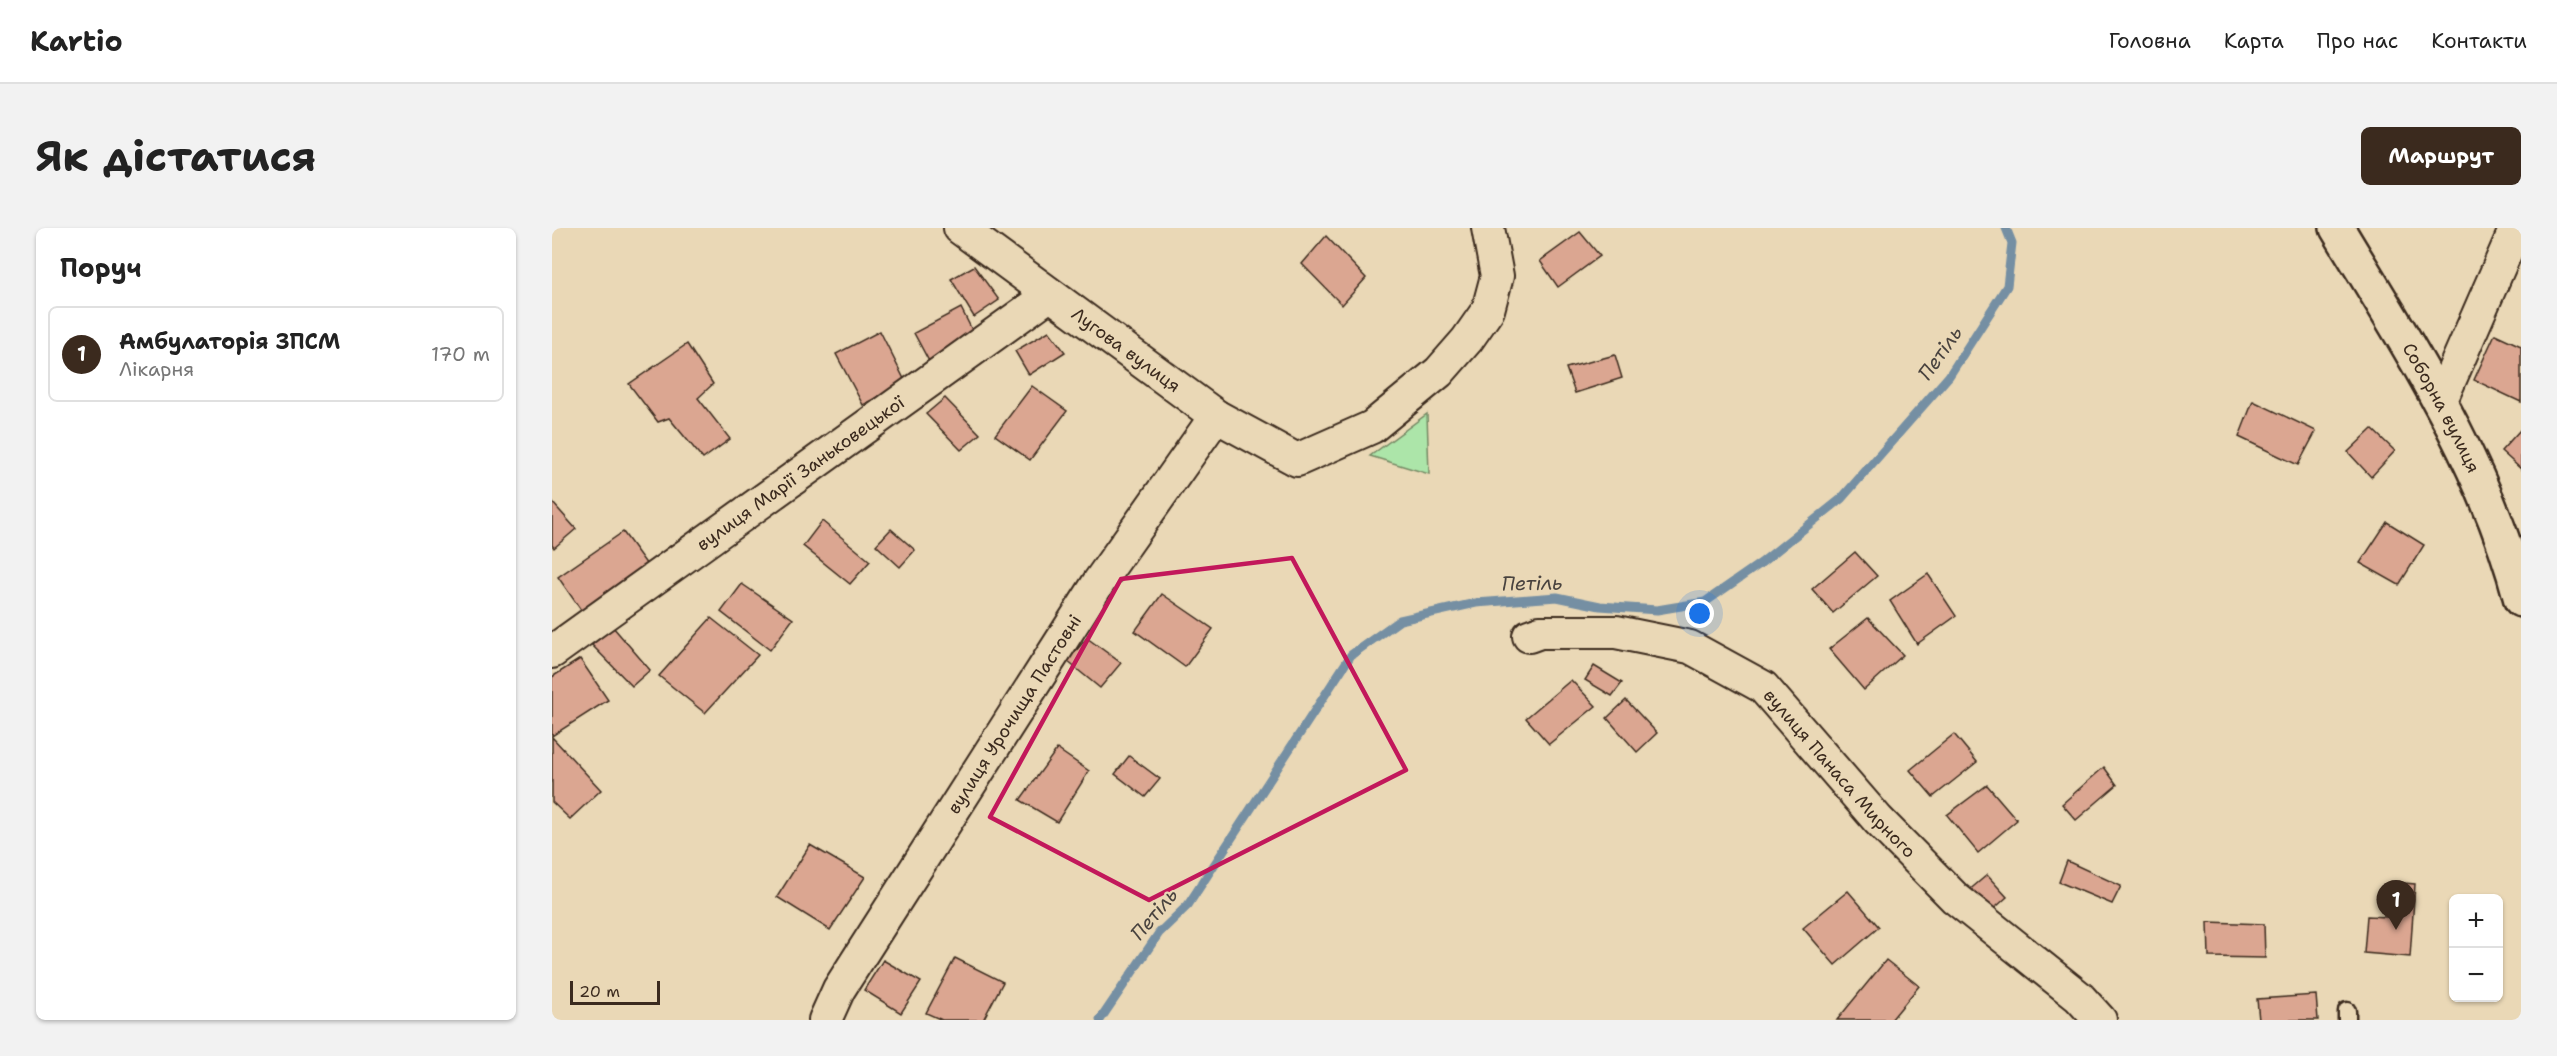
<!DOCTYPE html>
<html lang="uk">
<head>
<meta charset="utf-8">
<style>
	body { margin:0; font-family:"Shantell Sans",sans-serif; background:#f2f2f2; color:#222 }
	.controls { position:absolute; right:18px; bottom:18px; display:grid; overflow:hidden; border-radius:9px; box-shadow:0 2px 4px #0004 }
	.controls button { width:54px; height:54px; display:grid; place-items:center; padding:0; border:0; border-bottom:2px solid #e0e0e0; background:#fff; color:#222; font:30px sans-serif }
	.scale { position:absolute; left:18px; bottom:15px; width:90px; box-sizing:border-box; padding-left:6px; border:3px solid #3b2a1e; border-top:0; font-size:16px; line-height:21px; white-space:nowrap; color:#3b2a1e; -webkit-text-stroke:4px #ead8b6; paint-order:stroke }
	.you { position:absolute; left:1148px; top:386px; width:21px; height:21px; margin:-15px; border:4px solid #fff; border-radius:50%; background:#1a73e8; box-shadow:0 0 0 9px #1a73e833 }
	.badge { display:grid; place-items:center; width:39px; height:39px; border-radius:50%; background:#3b2a1e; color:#fff; font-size:20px; font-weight:700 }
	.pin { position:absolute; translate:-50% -50px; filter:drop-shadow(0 2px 3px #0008) }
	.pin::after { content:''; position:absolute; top:32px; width:21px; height:18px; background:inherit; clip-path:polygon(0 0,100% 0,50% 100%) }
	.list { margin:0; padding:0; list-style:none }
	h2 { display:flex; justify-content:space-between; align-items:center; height:78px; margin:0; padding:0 24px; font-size:26px }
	h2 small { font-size:20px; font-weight:400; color:#767676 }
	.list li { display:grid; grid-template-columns:39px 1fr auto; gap:18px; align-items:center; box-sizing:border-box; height:96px; margin:0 12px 12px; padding:0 12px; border:2px solid #e0e0e0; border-radius:9px }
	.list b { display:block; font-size:22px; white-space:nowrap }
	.list p { margin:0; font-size:20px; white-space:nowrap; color:#767676 }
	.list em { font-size:20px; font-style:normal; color:#767676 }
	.map { position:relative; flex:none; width:1969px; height:792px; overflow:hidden; border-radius:9px }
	header { display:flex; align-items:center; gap:36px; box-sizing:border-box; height:84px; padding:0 30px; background:#fff; border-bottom:2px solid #e0e0e0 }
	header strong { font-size:28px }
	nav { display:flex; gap:33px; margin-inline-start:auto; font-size:21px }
	.intro { display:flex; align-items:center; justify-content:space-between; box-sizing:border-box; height:144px; padding:0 36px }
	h1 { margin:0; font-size:42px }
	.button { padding:15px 27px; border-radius:9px; background:#3b2a1e; color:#fff; font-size:21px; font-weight:700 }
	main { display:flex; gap:36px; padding:0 36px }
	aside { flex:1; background:#fff; border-radius:9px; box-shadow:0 2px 4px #0004 }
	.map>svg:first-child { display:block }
	.green { fill:#ace5a9; stroke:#748864; stroke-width:1.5 }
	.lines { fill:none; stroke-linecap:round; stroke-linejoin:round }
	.stream { stroke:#758fa3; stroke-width:9 }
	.building { fill:#dba691; stroke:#3b2a1e; stroke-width:1.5 }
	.lane-casing { stroke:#3b2a1e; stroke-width:21 }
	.street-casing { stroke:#3b2a1e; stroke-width:36 }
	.secondary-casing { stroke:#3b2a1e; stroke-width:38 }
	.lane { stroke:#ead8b6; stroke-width:16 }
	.street { stroke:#ead8b6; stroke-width:32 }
	.secondary { stroke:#ead8b6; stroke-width:33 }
	.marked { fill:none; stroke:#c2185b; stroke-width:4.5; stroke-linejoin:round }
	.labels { text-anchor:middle; stroke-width:4.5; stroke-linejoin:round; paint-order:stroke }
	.street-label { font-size:18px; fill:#3b2a1e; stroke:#ead8b6 }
	.water-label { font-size:20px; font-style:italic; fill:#49433f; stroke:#ead8b6 }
</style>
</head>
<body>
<header>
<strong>Kartio</strong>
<nav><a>Головна</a><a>Карта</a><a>Про нас</a><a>Контакти</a></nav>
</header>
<div class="intro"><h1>Як дістатися</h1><a class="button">Маршрут</a></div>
<main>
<aside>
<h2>Поруч<small></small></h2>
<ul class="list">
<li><span class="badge">1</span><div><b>Амбулаторія ЗПСМ</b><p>Лікарня</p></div><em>170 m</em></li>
</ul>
</aside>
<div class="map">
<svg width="1969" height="792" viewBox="0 0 1969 792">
	<rect width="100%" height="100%" fill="#ead8b6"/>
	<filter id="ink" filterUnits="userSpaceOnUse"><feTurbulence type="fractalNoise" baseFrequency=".0167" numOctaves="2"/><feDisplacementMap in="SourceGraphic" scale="12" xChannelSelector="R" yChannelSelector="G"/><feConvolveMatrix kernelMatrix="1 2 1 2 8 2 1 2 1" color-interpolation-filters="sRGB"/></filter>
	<g filter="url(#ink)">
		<path class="green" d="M875 186 877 246 818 228Z"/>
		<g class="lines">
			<path class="stream" d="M548 792 607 705 636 677 799 427 848 392 924 375 1005 369 1048 378 1105 382 1153 374 1209 335 1289 271 1397 148 1455 58 1460 15 1454 0"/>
		</g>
		<g class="building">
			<path d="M1028 4 1048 28 1006 59 988 33Z"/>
			<path d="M774 8 814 50 790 77 750 36Z"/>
			<path d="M422 38 447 72 422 89 399 51Z"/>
			<path d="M409 80 425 112 379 137 362 105Z"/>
			<path d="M328 103 354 155 311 177 284 126Z"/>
			<path d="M497 103 513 124 477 147 463 123Z"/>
			<path d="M1943 106 1969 118V174L1922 152Z"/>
			<path d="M135 116 161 156 146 170 178 211 151 231 117 190 106 194 77 156Z"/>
			<path d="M1063 127 1070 150 1023 165 1014 140Z"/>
			<path d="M480 158 515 183 478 232 443 207Z"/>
			<path d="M393 170 428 206 409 222 374 186Z"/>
			<path d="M1701 173 1764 203 1746 237 1687 209Z"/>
			<path d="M1820 201 1843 223 1819 249 1796 224Z"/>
			<path d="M1969 201V241L1949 223Z"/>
			<path d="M0 274 24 301 2 320 0 317Z"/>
			<path d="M270 293 318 333 298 356 251 318Z"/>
			<path d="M1835 294 1872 317 1847 357 1808 335Z"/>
			<path d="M339 301 363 322 348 339 324 317Z"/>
			<path d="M71 304 98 341 31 385 6 349Z"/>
			<path d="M1303 324 1325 348 1281 385 1260 361Z"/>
			<path d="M1376 346 1404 388 1365 416 1338 373Z"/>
			<path d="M190 356 241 391 218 422 169 384Z"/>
			<path d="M610 366 661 401 633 439 583 403Z"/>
			<path d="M159 390 206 427 153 485 107 448Z"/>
			<path d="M1316 390 1351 427 1312 462 1277 421Z"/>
			<path d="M61 399 98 442 80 458 40 417Z"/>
			<path d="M535 410 569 435 548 460 515 433Z"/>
			<path d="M28 431 56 472 0 508V449Z"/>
			<path d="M1042 438 1070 455 1060 468 1033 452Z"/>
			<path d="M1019 452 1044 478 997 516 974 490Z"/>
			<path d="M1074 472 1105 505 1085 524 1055 490Z"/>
			<path d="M1402 506 1425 534 1381 569 1358 542Z"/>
			<path d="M0 509 49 562 18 591 0 574Z"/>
			<path d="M505 521 537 543 505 594 468 572Z"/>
			<path d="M577 528 608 551 593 569 563 546Z"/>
			<path d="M1552 539 1565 557 1524 592 1510 576Z"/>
			<path d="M1435 557 1465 592 1426 625 1395 587Z"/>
			<path d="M258 617 313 649 278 702 225 669Z"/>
			<path d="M1515 633 1569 658 1560 676 1507 654Z"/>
			<path d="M1435 647 1455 669 1434 688 1415 664Z"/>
			<path d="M1839 654 1863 656 1858 729 1812 725 1815 688 1836 689Z"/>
			<path d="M1296 663 1327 699 1283 737 1251 700Z"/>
			<path d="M1656 694 1712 696 1713 730 1657 729Z"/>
			<path d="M403 730 451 754 431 792H390L374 785Z"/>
			<path d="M331 732 369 754 349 785 312 762Z"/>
			<path d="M1334 732 1367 758 1339 792H1285Z"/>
			<path d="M1764 767 1766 792H1707L1705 771Z"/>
		</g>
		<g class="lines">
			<g class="lane-casing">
				<path id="lane" d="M1795 783V792"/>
			</g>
			<g class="street-casing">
				<g id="street">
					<path id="s1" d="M408 0 664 188 745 232 820 199 887 144 915 112 936 82 945 48 936 0"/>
					<path d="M1889 172 1964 0"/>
					<path id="s2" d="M977 408 988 404H1064L1138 419 1211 459 1326 592 1403 670 1527 769 1548 792"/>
					<path id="s3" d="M0 424 497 67"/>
					<path id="s4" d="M273 792 287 761 547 354 664 188"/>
				</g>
			</g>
			<g class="secondary-casing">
				<g id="secondary">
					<path id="s5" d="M1785 0C1856 118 1935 238 1969 372"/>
				</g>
			</g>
			<use href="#lane" class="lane"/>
			<use href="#street" class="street"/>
			<use href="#secondary" class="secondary"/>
		</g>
	</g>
	<path class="marked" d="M740 330 854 542 597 672 438 589 569 351Z"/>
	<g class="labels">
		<g class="street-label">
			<text dy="6" stroke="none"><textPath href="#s1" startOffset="206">Лугова вулиця</textPath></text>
			<text dy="6" stroke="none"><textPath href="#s5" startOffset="208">Соборна вулиця</textPath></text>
			<text dy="6" stroke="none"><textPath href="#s3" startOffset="306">вулиця Марії Заньковецької</textPath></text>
			<text dy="6" stroke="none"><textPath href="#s4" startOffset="360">вулиця Урочища Пастовні</textPath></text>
			<text dy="6" stroke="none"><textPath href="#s2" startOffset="362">вулиця Панаса Мирного</textPath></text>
		</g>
		<g class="water-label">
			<text transform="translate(1388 125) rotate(-55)" y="7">Петіль</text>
			<text transform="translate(980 355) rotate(-1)" y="7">Петіль</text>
			<text transform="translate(602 686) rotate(-50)" y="7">Петіль</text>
		</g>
	</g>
</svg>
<div class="controls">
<button>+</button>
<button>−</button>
</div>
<div class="scale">20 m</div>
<div class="you"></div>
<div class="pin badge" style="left:1844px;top:702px">1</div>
</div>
</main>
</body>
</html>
